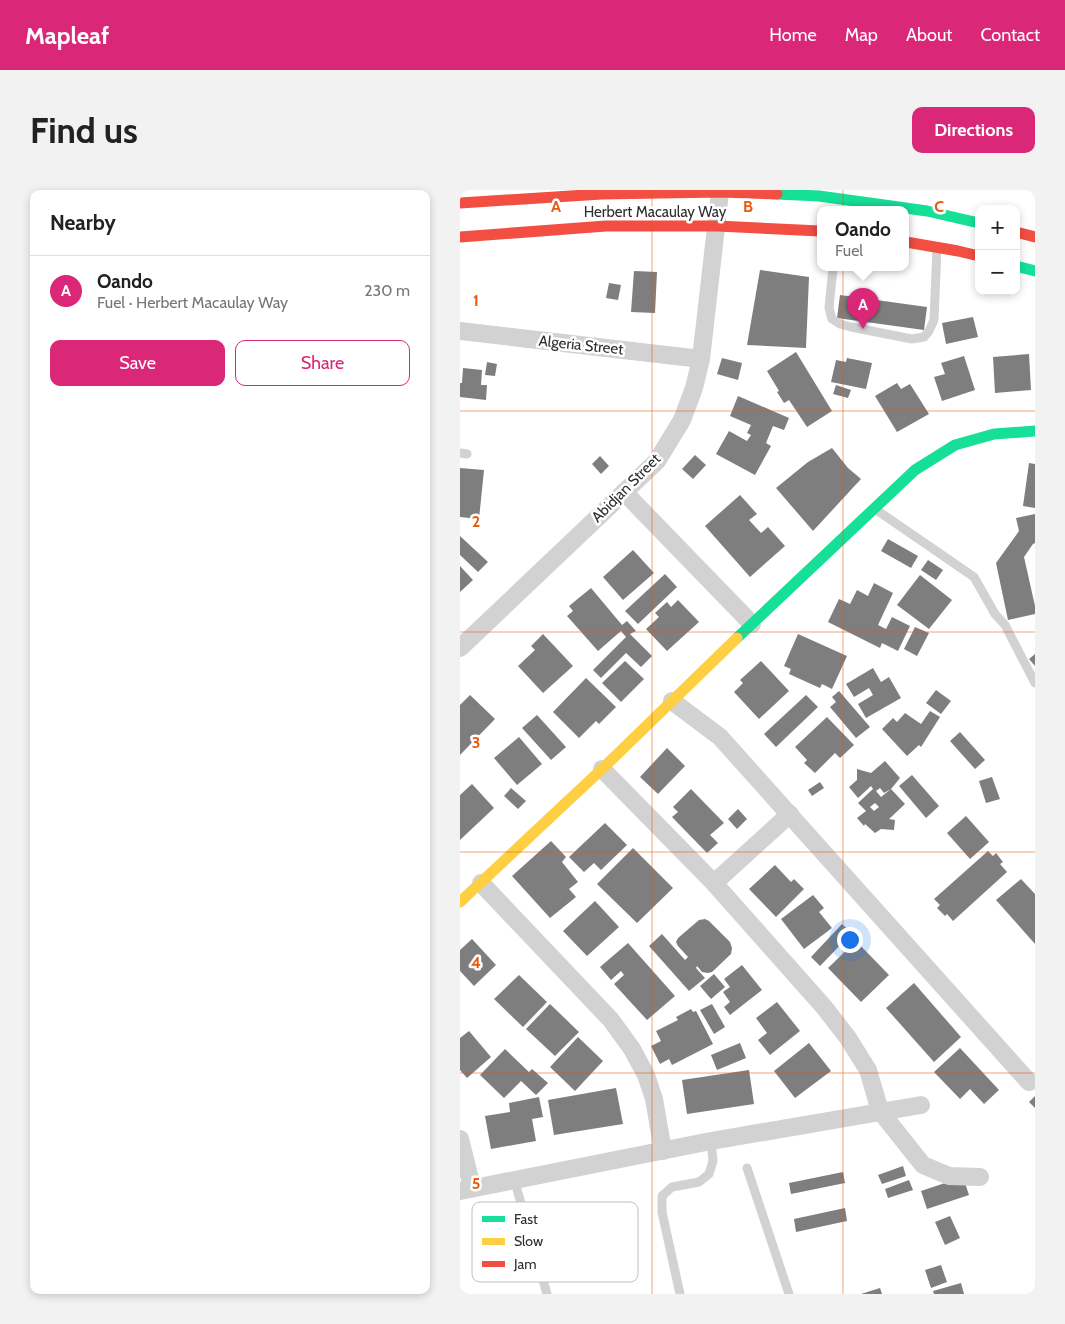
<!DOCTYPE html>
<html lang="en">
<head>
<meta charset="utf-8">
<style>
	body { margin:0; font-family:Cabin,sans-serif; background:#f2f2f2; color:#222 }
	.controls { position:absolute; right:15px; top:15px; display:grid; overflow:hidden; border-radius:10px; box-shadow:0 2px 8px #0003 }
	.controls button { width:45px; height:45px; display:grid; place-items:center; padding:0; border:0; border-bottom:1px solid #e0e0e0; background:#fff; color:#222; font:25px sans-serif }
	.you { position:absolute; left:389px; top:749px; width:18px; height:18px; margin:-12px; border:4px solid #fff; border-radius:50%; background:#1a73e8; box-shadow:0 0 0 8px #1a73e833 }
	.badge { display:grid; place-items:center; width:32px; height:32px; border-radius:50%; background:#db2777; color:#fff; font-size:16px; font-weight:700 }
	.pin { position:absolute; translate:-50% -41px; filter:drop-shadow(0 1px 2px #0008) }
	.pin::after { content:''; position:absolute; top:26px; width:18px; height:15px; background:inherit; clip-path:polygon(0 0,100% 0,50% 100%) }
	.popup { position:absolute; left:357px; top:16px; width:92px; height:65px; box-sizing:border-box; display:grid; place-content:center; border-radius:10px; background:#fff; filter:drop-shadow(0 1px 4px #0005); font-size:16px; white-space:nowrap; color:#767676 }
	.popup b { font-size:19px; color:#222 }
	.popup::after { content:''; position:absolute; left:50%; top:100%; margin-left:-10px; border:10px solid transparent; border-top-color:#fff }
	.list { margin:0; padding:0; list-style:none }
	h2 { display:flex; justify-content:space-between; align-items:center; height:65px; margin:0; padding:0 20px; font-size:21px }
	h2 small { font-size:16px; font-weight:400; color:#767676 }
	.list li { display:grid; grid-template-columns:32px 1fr auto; gap:15px; align-items:center; box-sizing:border-box; height:70px; padding:0 20px; border-top:1px solid #e0e0e0 }
	.list b { display:block; font-size:19px; white-space:nowrap }
	.list p { margin:0; font-size:16px; white-space:nowrap; color:#767676 }
	.list em { font-size:16px; font-style:normal; color:#767676 }
	.actions { display:flex; gap:10px; padding:15px 20px }
	.actions a { flex:1; padding:11px 0; border:1px solid #db2777; border-radius:10px; text-align:center; font-size:18px; color:#db2777 }
	.actions .main { background:#db2777; color:#fff }
	.map { position:relative; flex:none; width:575px; height:1104px; overflow:hidden; border-radius:10px }
	header { display:flex; align-items:center; gap:30px; box-sizing:border-box; height:70px; padding:0 25px; background:#db2777; color:#fff }
	header strong { font-size:24px }
	nav { display:flex; gap:28px; margin-inline-start:auto; font-size:18px }
	.intro { display:flex; align-items:center; justify-content:space-between; box-sizing:border-box; height:120px; padding:0 30px }
	h1 { margin:0; font-size:35px }
	.button { padding:12px 22px; border-radius:10px; background:#db2777; color:#fff; font-size:18px; font-weight:700 }
	main { display:flex; gap:30px; padding:0 30px }
	aside { flex:1; background:#fff; border-radius:10px; box-shadow:0 2px 8px #0003 }
	.map>svg:first-child { display:block }
	.building { fill:#7e7e7e; fill-rule:evenodd }
	.lines { fill:none; stroke-linecap:round; stroke-linejoin:round }
	.lane { stroke:#d2d2d2; stroke-width:9 }
	.street { stroke:#d2d2d2; stroke-width:18 }
	.fast { stroke:#16e098; stroke-width:11 }
	.slow { stroke:#ffcf43; stroke-width:11 }
	.jam { stroke:#f24e42; stroke-width:11 }
	.grid { fill:none; stroke:#e8590c; stroke-width:1; stroke-opacity:0.55 }
	.labels { text-anchor:middle; stroke-width:5; stroke-linejoin:round; paint-order:stroke }
	.street-label { font-size:15px; fill:#2d2d2d; stroke:#fff }
	.key { fill:#fff; stroke:#c0c0c0; stroke-width:1 }
	.key-label { font-size:14px; fill:#2d2d2d }
	.grid-label { font-size:16px; text-anchor:middle; font-weight:bold; fill:#e8590c; stroke:#fff; stroke-width:5; stroke-linejoin:round; paint-order:stroke }
</style>
</head>
<body>
<header>
<strong>Mapleaf</strong>
<nav><a>Home</a><a>Map</a><a>About</a><a>Contact</a></nav>
</header>
<div class="intro"><h1>Find us</h1><a class="button">Directions</a></div>
<main>
<aside>
<h2>Nearby<small></small></h2>
<ul class="list">
<li><span class="badge">A</span><div><b>Oando</b><p>Fuel · Herbert Macaulay Way</p></div><em>230 m</em></li>
</ul>
<div class="actions"><a class="main">Save</a><a>Share</a></div>
</aside>
<div class="map">
<svg width="575" height="1104" viewBox="0 0 575 1104">
	<rect width="100%" height="100%" fill="#fff"/>
	<g class="building">
		<path d="M300 80 349 87 346 158 287 155Z"/>
		<path d="M174 81 197 82 195 123 171 122Z"/>
		<path d="M149 93 161 95 158 110 146 108Z"/>
		<path d="M380 105 467 117 464 140 377 128Z"/>
		<path d="M513 127 518 147 486 154 482 133Z"/>
		<path d="M336 162 372 221 347 237 329 210 324 213 317 202 319 201 307 181Z"/>
		<path d="M569 164 571 200 535 203 533 167Z"/>
		<path d="M504 166 515 200 482 211 474 187 485 184 481 173Z"/>
		<path d="M262 168 282 173 278 190 257 184Z"/>
		<path d="M387 168 412 173 406 199 371 192 376 170 386 172Z"/>
		<path d="M27 172 37 174 35 186 25 185Z"/>
		<path d="M3 178 22 180 21 195H27L26 210 0 207V193H2Z"/>
		<path d="M437 193 441 199 450 194 469 224 437 242 415 206Z"/>
		<path d="M376 195 391 200 388 208 373 204Z"/>
		<path d="M278 206 329 228 324 240 313 236 306 253 311 256 295 285 256 264 269 241 287 251 291 245 287 243 291 235 270 226Z"/>
		<path d="M372 258 388 278 401 289 353 341 316 298 348 272Z"/>
		<path d="M235 265 246 275 233 289 222 279Z"/>
		<path d="M140 266 149 276 141 284 132 274Z"/>
		<path d="M569 273 575 274V318L563 316Z"/>
		<path d="M0 278 24 280 19 329 0 327Z"/>
		<path d="M280 305 297 324 289 330 301 343 308 337 325 356 290 387 245 336Z"/>
		<path d="M575 324V353L573 354 564 367 575 416V424L548 430 536 373 559 341 556 328Z"/>
		<path d="M0 346 28 372 18 382 0 365Z"/>
		<path d="M428 349 458 366 451 378 421 361Z"/>
		<path d="M173 360 194 383 163 410 143 387Z"/>
		<path d="M468 370 483 380 476 390 461 380Z"/>
		<path d="M0 376 13 390 0 402Z"/>
		<path d="M205 384 217 397 178 434 165 421Z"/>
		<path d="M460 385 492 410 469 439 437 415Z"/>
		<path d="M414 393 433 403 418 435 426 439 432 427 450 436 438 461 422 453 420 458 368 432 379 409 390 414 397 400 408 406Z"/>
		<path d="M131 398 162 435 167 431 176 441 170 444 192 466 181 477 166 463 141 488 133 480 166 447 161 441 138 461 107 426 113 421 109 416Z"/>
		<path d="M218 410 239 432 207 461 186 439 199 427 195 423 207 412 211 417Z"/>
		<path d="M455 437 469 443 457 466 444 459Z"/>
		<path d="M83 444 113 476 83 503 58 476 75 460 71 456Z"/>
		<path d="M338 444 387 466 372 499 362 494 360 498 329 484 331 479 324 476Z"/>
		<path d="M575 464V476L569 469Z"/>
		<path d="M165 471 184 489 161 512 142 493Z"/>
		<path d="M301 471 329 501 299 529 274 502 283 493 280 490Z"/>
		<path d="M413 478 421 492 429 487 441 508 406 528 398 514 413 505 409 498 394 507 386 494Z"/>
		<path d="M126 488 156 517 139 534 136 531 119 548 93 522Z"/>
		<path d="M476 500 491 511 481 524 466 513Z"/>
		<path d="M379 501 410 537 396 548 370 517 376 512 372 507Z"/>
		<path d="M10 505 35 529 0 565V515Z"/>
		<path d="M346 505 358 517 316 557 304 544Z"/>
		<path d="M470 521 480 527 461 557 459 555 447 566 422 539 433 528 437 532 445 523 461 534Z"/>
		<path d="M77 525 106 557 91 570 62 538Z"/>
		<path d="M367 527 394 555 380 568 375 563 355 583 344 573 347 570 335 557Z"/>
		<path d="M500 542 525 570 515 579 490 551Z"/>
		<path d="M59 547 82 574 57 595 34 568Z"/>
		<path d="M207 558 225 576 198 604 180 587Z"/>
		<path d="M425 571 440 588 431 599 424 603 420 598 416 601 421 607 431 599 445 614 429 629 435 630 434 640 421 639 415 643 405 634 404 636 397 628 406 621 398 613 413 599 411 596 398 608 389 597 397 590V579L411 583ZM415 613 419 617 414 621 410 617Z"/>
		<path d="M452 585 479 616 466 628 439 596Z"/>
		<path d="M532 587 540 609 526 613 519 591Z"/>
		<path d="M360 592 364 598 352 606 348 600Z"/>
		<path d="M12 594 34 618 0 650V605Z"/>
		<path d="M51 598 66 611 58 619 44 606Z"/>
		<path d="M231 599 264 633 250 645 258 653 247 663 212 627 218 622 213 617Z"/>
		<path d="M278 619 287 629 277 639 268 629Z"/>
		<path d="M506 626 529 652 510 669 487 643Z"/>
		<path d="M145 633 167 655 141 680 134 673 124 682 109 667Z"/>
		<path d="M91 651 106 667 102 672 118 692 109 699 116 707 90 728 52 686Z"/>
		<path d="M173 658 213 698 177 733 137 694Z"/>
		<path d="M528 661 533 666 536 663 543 672 540 674 547 682 493 731 487 724 485 726 477 718 480 715 474 709Z"/>
		<path d="M315 675 331 692 334 689 344 699 316 727 289 699Z"/>
		<path d="M561 689 575 704V754L536 710Z"/>
		<path d="M353 705 364 718 359 722 372 738 344 759 321 729Z"/>
		<path d="M135 711 159 737 127 766 103 741Z"/>
		<path d="M245 729 249 731 270 752 272 758 271 764 252 782 248 783 242 782 237 776 236 778 245 788 229 801 189 756 202 744 225 770 228 767 218 756 216 752 218 748 239 730Z"/>
		<path d="M382 734 392 743 360 776 351 767Z"/>
		<path d="M12 749 36 775 14 796 0 781V760Z"/>
		<path d="M396 751 429 785 401 812 368 778Z"/>
		<path d="M168 753 215 806 187 830 154 794 164 785 161 781 151 790 140 777Z"/>
		<path d="M282 775 302 800 270 825 264 817 270 812 263 802 270 797 264 789Z"/>
		<path d="M254 784 265 797 251 809 240 796Z"/>
		<path d="M59 785 87 812 63 837 34 809Z"/>
		<path d="M454 793 501 847 474 872 426 818Z"/>
		<path d="M317 812 340 841 310 865 298 850 307 843 296 828Z"/>
		<path d="M90 814 119 842 95 866 66 839Z"/>
		<path d="M252 814 265 837 254 844 240 820Z"/>
		<path d="M231 819 233 822 236 821 253 854 212 875 209 869 200 874 191 856 201 851 196 841 218 830 216 827Z"/>
		<path d="M9 841 31 867 7 888 0 880V848Z"/>
		<path d="M118 847 143 871 115 901 90 877Z"/>
		<path d="M280 853 286 868 257 880 251 865Z"/>
		<path d="M349 853 371 881 335 908 314 881Z"/>
		<path d="M500 858 539 900 524 914 510 899 500 909 474 882Z"/>
		<path d="M45 859 69 882 72 879 88 893 76 905 61 891 44 908 20 885Z"/>
		<path d="M289 880 294 914 227 924 222 890Z"/>
		<path d="M156 898 163 934 94 945 88 910Z"/>
		<path d="M575 906V918L569 912Z"/>
		<path d="M79 907 83 927 72 929 76 951 31 959 25 926 50 922 49 913Z"/>
		<path d="M443 976 446 986 422 994 418 985Z"/>
		<path d="M383 982 385 993 331 1004 329 993Z"/>
		<path d="M503 987 509 1005 467 1019 461 1001Z"/>
		<path d="M449 990 453 1000 428 1008 425 999Z"/>
		<path d="M385 1018 387 1031 336 1042 334 1029Z"/>
		<path d="M490 1026 500 1048 485 1055 475 1032Z"/>
		<path d="M121 1033 132 1073 120 1076 110 1035Z"/>
		<path d="M481 1075 487 1092 471 1098 465 1080Z"/>
		<path d="M501 1093 504 1104H474L473 1101Z"/>
		<path d="M420 1098 422 1104H401Z"/>
	</g>
	<g class="lines">
		<g class="lane">
			<path d="M373 78 369 118 372 129 380 134 391 137 452 149 464 147 469 141 474 130 477 58"/>
			<path d="M0 263 7 264"/>
			<path d="M415 319 514 387 535 424 545 435 575 493"/>
			<path d="M287 978 329 1104"/>
			<path d="M54 989 87 1104"/>
			<path d="M220 1104 202 1022V1006L212 997 239 992 249 984 253 971 251 951"/>
		</g>
		<g class="street">
			<path d="M0 141 241 169"/>
			<path d="M164 302 292 434"/>
			<path d="M0 458 197 271 222 230 234 198 241 169 260 2"/>
			<path d="M212 511 260 547 569 892"/>
			<path d="M142 579 254 693 364 817 388 848 408 880 420 921 463 975 489 986 520 987"/>
			<path d="M21 693 151 830 172 859 186 885 194 909 203 961"/>
			<path d="M254 693 330 624"/>
			<path d="M0 949 12 997"/>
			<path d="M0 1001 251 951 461 915"/>
		</g>
		<g class="fast">
			<path d="M317 4 359 6 467 21 519 33"/>
			<path d="M556 76 575 81"/>
			<path d="M277 448 455 280 495 255 534 244 575 241"/>
		</g>
		<path class="slow" d="M0 712 142 579 277 448"/>
		<g class="jam">
			<path d="M0 13 142 4 260 2 317 4"/>
			<path d="M556 42 575 47"/>
			<path d="M0 47 146 36H257L360 41"/>
			<path d="M446 52 498 61 519 66"/>
		</g>
	</g>
	<path class="grid" d="M192 0V1104M383 0V1104M0 221H575M0 442H575M0 662H575M0 883H575"/>
	<g class="labels">
		<g class="street-label">
			<text x="195" y="27">Herbert Macaulay Way</text>
			<text transform="translate(121 155) rotate(6)" y="5">Algeria Street</text>
			<text transform="translate(166 298) rotate(-45)" y="5">Abidjan Street</text>
		</g>
	</g>
	<rect x="12" y="1012" width="166" height="80" rx="8" class="key"/>
	<rect x="22" y="1026" width="23" height="6" fill="#16e098"/>
	<rect x="22" y="1048" width="23" height="7" fill="#ffcf43"/>
	<rect x="22" y="1071" width="23" height="6" fill="#f24e42"/>
	<g class="key-label">
		<text x="54" y="1034">Fast</text>
		<text x="54" y="1056">Slow</text>
		<text x="54" y="1079">Jam</text>
	</g>
	<g class="grid-label">
		<text x="96" y="22">A</text>
		<text x="288" y="22">B</text>
		<text x="479" y="22">C</text>
		<text x="16" y="116">1</text>
		<text x="16" y="337">2</text>
		<text x="16" y="558">3</text>
		<text x="16" y="778">4</text>
		<text x="16" y="999">5</text>
	</g>
</svg>
<div class="controls">
<button>+</button>
<button>−</button>
</div>
<div class="you"></div>
<div class="pin badge" style="left:403px;top:139px">A</div>
<div class="popup"><b>Oando</b>Fuel</div>
</div>
</main>
</body>
</html>
